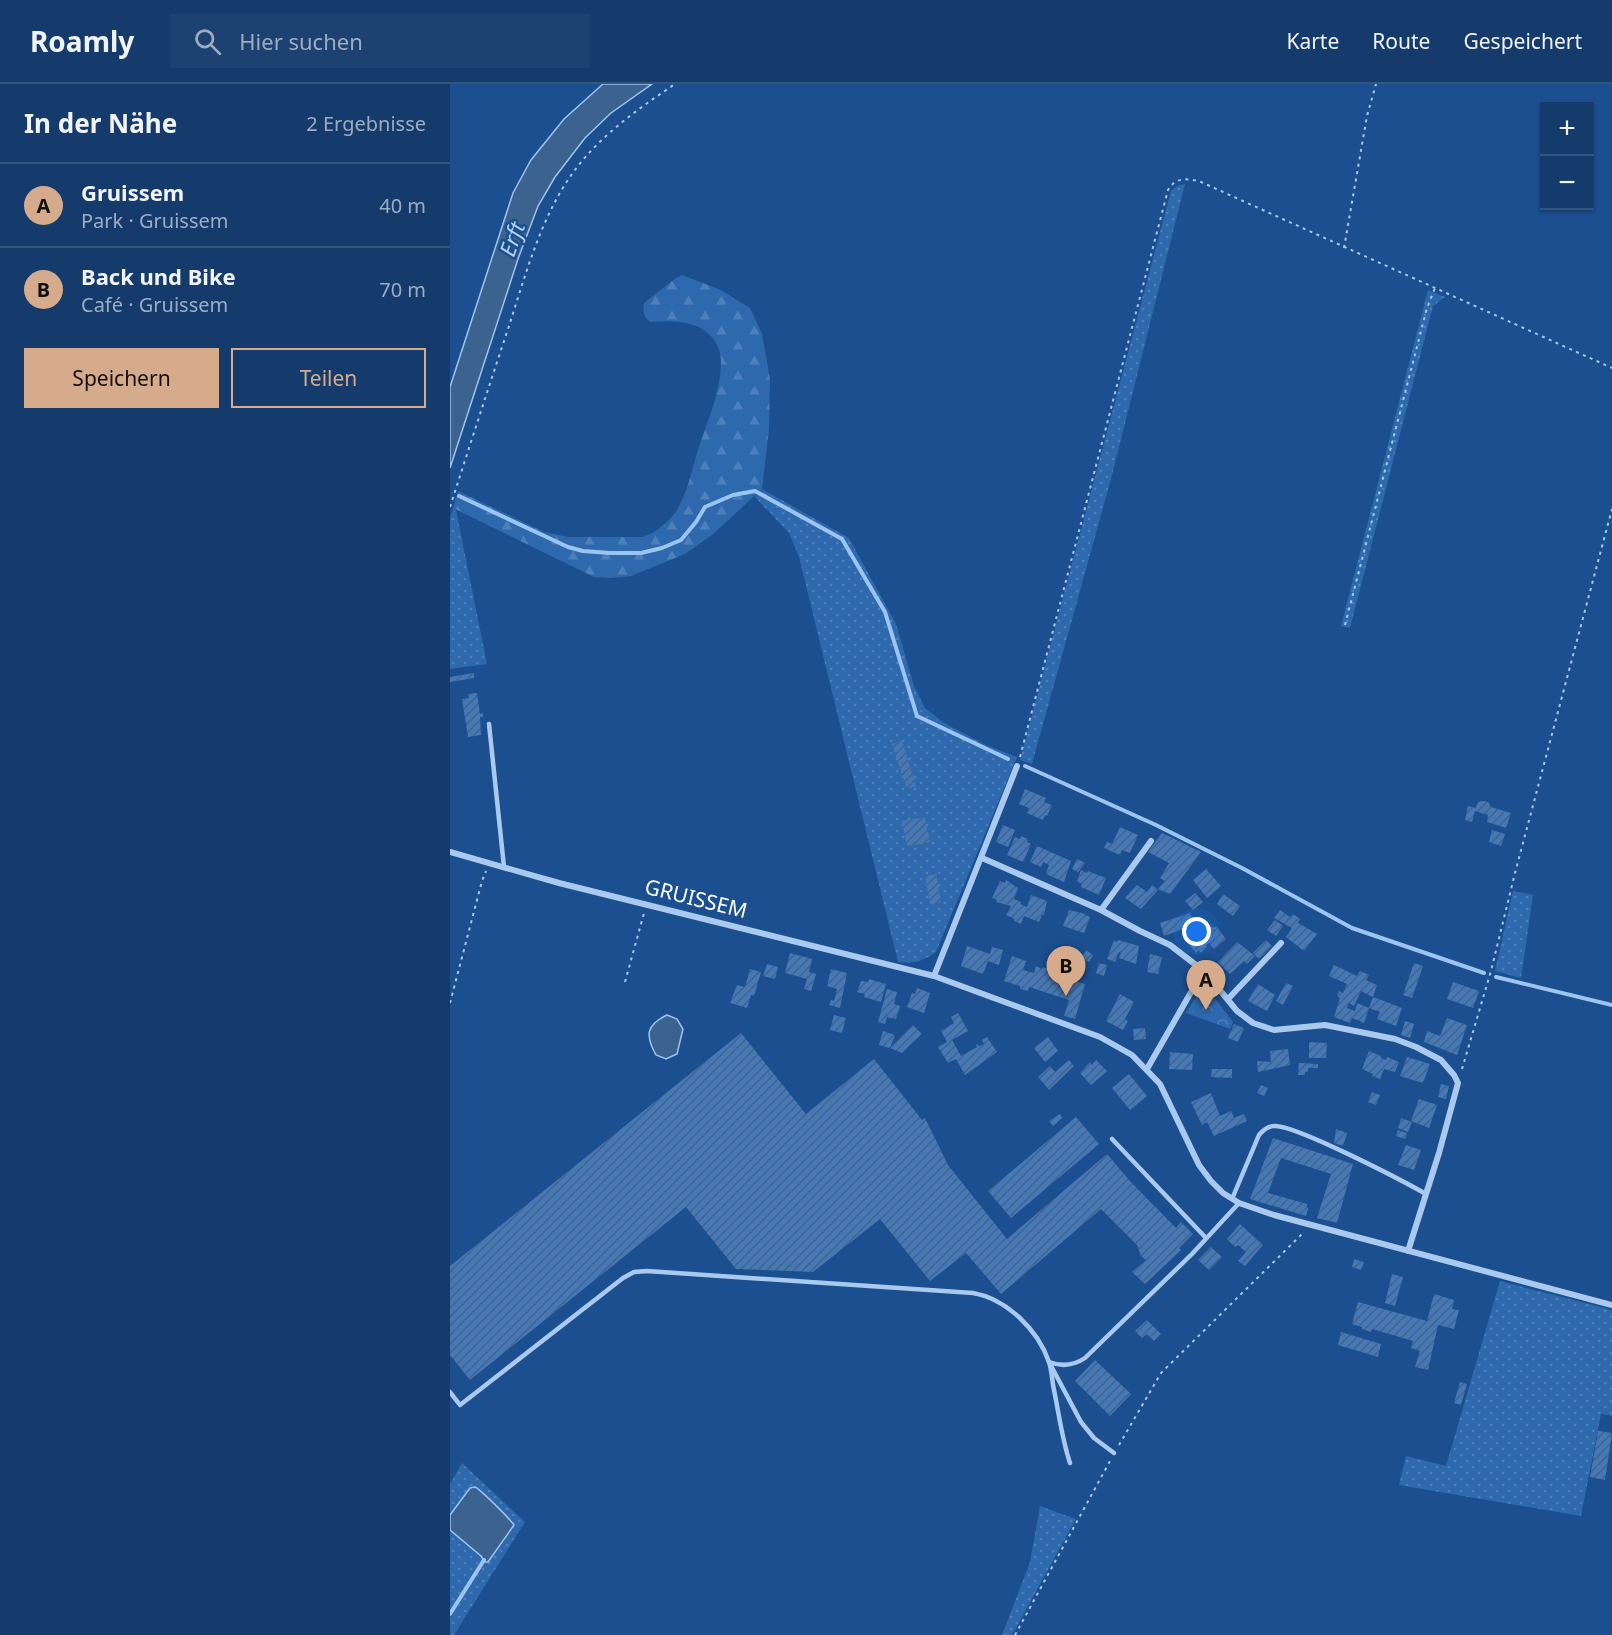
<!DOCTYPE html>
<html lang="de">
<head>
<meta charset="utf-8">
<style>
	body { margin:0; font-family:"Noto Sans",sans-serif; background:#1d4271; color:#f1f3f6 }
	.controls { position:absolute; right:18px; top:18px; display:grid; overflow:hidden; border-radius:0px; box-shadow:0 2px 4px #0004 }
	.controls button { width:54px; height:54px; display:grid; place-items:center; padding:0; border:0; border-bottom:2px solid #33557e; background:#143b6b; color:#f1f3f6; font:30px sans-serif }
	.you { position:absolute; left:747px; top:848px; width:21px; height:21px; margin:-15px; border:4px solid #fff; border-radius:50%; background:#1a73e8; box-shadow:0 0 0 9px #1a73e833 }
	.badge { display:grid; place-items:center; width:39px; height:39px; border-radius:50%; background:#d6ab8b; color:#111; font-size:20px; font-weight:700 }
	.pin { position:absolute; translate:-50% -50px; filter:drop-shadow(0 2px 3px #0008) }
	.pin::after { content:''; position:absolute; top:32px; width:21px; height:18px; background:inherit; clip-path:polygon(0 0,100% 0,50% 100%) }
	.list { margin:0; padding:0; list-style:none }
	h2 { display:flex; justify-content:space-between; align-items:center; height:78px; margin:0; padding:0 24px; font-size:26px }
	h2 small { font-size:20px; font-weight:400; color:#9dadc1 }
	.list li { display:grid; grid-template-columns:39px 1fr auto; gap:18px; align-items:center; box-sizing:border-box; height:84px; padding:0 24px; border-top:2px solid #33557e }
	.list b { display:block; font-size:22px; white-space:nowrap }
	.list p { margin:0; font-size:20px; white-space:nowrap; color:#9dadc1 }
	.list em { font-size:20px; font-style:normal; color:#9dadc1 }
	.actions { display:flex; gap:12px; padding:18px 24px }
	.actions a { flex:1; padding:14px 0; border:2px solid #d6ab8b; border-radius:0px; text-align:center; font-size:21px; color:#d6ab8b }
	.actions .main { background:#d6ab8b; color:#111 }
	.icon { flex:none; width:33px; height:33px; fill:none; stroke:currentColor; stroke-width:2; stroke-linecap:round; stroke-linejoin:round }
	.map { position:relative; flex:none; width:1162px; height:1551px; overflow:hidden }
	header { display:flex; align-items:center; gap:36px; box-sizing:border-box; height:84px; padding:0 30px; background:#143b6b; border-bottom:2px solid #33557e }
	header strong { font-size:28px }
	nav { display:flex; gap:33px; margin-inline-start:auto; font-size:21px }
	.search { width:420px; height:54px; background:#1d4271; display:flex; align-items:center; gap:15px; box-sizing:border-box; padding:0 21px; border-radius:0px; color:#9dadc1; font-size:22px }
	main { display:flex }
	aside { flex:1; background:#143b6b }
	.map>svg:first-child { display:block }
	.grass { fill:url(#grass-dots) }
	.forest { fill:url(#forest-firs) }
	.park { fill:url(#park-crowns) }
	.water { fill:#3c6290; stroke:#9cc4f0; stroke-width:1.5 }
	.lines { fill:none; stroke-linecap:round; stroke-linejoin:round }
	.stream { stroke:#9cc4f0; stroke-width:4 }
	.building { fill:url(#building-hatch) }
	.path { stroke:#a9c9ee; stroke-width:2; stroke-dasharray:3 4.5; stroke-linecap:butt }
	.service { stroke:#a9c9ee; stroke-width:4.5 }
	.minor { stroke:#a9c9ee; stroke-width:6 }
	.labels { text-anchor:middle; stroke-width:5; stroke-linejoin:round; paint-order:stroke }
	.street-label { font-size:21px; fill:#fff; stroke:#1b4f8f }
	.water-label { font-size:22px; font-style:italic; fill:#b5d3f5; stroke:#1b4f8f }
</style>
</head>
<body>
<header>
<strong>Roamly</strong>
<div class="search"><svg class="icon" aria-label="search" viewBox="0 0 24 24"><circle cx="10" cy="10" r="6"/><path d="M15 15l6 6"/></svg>Hier suchen</div>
<nav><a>Karte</a><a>Route</a><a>Gespeichert</a></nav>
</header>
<main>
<aside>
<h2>In der Nähe<small>2 Ergebnisse</small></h2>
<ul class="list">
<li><span class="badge">A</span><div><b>Gruissem</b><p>Park · Gruissem</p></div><em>40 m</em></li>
<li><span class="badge">B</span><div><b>Back und Bike</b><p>Café · Gruissem</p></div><em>70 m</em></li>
</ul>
<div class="actions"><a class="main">Speichern</a><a>Teilen</a></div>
</aside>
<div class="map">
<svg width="1162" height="1551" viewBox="0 0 1162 1551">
	<defs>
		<pattern id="grass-dots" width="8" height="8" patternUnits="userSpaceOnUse" patternTransform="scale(1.5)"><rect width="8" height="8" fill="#2e69ad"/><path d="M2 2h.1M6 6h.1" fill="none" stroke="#4d80b9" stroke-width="1.8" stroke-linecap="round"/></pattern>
		<pattern id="forest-firs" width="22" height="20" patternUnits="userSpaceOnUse" patternTransform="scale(1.5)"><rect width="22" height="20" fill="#2e69ad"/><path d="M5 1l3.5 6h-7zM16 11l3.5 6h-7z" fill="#4d80b9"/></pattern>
		<pattern id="park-crowns" width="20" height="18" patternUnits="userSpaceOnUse" patternTransform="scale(1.5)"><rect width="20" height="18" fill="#2e69ad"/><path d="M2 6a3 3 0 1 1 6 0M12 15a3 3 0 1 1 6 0" fill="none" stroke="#4d80b9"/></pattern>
		<pattern id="building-hatch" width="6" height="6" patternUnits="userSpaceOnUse" patternTransform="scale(1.5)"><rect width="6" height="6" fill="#4478b7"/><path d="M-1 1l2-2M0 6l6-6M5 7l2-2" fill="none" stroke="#486282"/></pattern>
	</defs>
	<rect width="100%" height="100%" fill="#1b4f8f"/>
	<g class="grass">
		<path d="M735 100 661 395 582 680 570 676 721 107 727 102Z"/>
		<path d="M978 206 995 213 983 222 900 544 891 542Z"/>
		<path d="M312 405 399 454 446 540 464 602 475 624 494 639 538 662 567 673 486 868C474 877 463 880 448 878L349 473 339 449 305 413Z"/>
		<path d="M3 424 6 426 37 580 0 585V434Z"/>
		<path d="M1063 807 1083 811 1071 894 1045 887Z"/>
		<path d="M1050 1197 1162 1226V1332L1151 1330 1131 1432 949 1401 956 1372 996 1382Z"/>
		<path d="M12 1379 75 1438 4 1551H0V1400Z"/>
		<path d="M590 1422 626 1435 562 1551H552L580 1478Z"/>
	</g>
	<path class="forest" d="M232 191 271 206 300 224 312 250 320 295 319 345 312 405 262 451 235 470 181 492 161 494 144 493 3 424 8 407 94 448 118 453H192C204 450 217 439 225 429 237 411 241 389 247 369 256 340 270 311 271 281 271 273 270 265 266 259 253 236 223 236 200 238 193 232 193 228 194 219L226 194Z"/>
	<path class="park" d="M756 907 761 909 783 938 780 945 736 929 749 908Z"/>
	<g class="water">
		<path d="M153 0H202L161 29 135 54 105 93 88 122 68 175 0 384V303L63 109 81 76 114 35Z"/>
		<path d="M217 931 227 935 233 945 227 970 216 975 206 971C195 951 196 941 217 931Z"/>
		<path d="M25 1403C30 1405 61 1436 64 1441L38 1478H35L31 1472 0 1446V1431L20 1404Z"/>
	</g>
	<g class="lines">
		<g class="stream">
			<path d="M9 412 118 463 133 467 160 469H191L212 464 231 456 246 438 255 423 283 411 305 407 392 455 435 528 467 632 558 675"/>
			<path d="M575 682 706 741 792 784 902 844 1034 889"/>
			<path d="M1046 893 1162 921"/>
			<path d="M0 1530 34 1476"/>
		</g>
	</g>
	<g class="building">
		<path d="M24 589V594L0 598V593Z"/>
		<path d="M27 609 30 630 33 629V633H30L31 651 18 653 12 615 19 614 18 610Z"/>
		<path d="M452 657 466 702 457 705 442 660Z"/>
		<path d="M575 705 596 714 594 718 602 721 597 732 595 731 593 736 577 729 579 724 569 720Z"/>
		<path d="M1033 717 1038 718 1041 723 1061 729 1056 744 1037 738 1038 731 1025 727 1022 738 1015 736 1018 722 1026 724 1028 718Z"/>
		<path d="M475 733 480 758 457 762 452 737Z"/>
		<path d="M553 741 565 746 558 763 546 758Z"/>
		<path d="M670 743 688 751 680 769 672 766 670 771 654 764 657 758 662 760Z"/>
		<path d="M1042 746 1055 750 1051 762 1039 758Z"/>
		<path d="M712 749 751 768 720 810 708 805 715 797 710 794 719 779 698 768Z"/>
		<path d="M571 752 578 755 577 758 581 760 573 778 557 771 565 753 570 755Z"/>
		<path d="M587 762 621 777 614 798 598 791 596 789 599 781 593 778 591 783 580 778Z"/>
		<path d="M627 775 635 779 628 788 622 785Z"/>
		<path d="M756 785 771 802 757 814 743 796Z"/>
		<path d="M631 786 637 789 638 787 656 794 649 811 631 803 632 800 627 797Z"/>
		<path d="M486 790 491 818 480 820 475 792Z"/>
		<path d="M556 796 568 804 564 815 571 818 570 820 577 823 581 811 597 817 594 831H592L589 838 574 832 571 840 564 837 565 835 556 831 561 822 546 818 547 816 542 814 550 797 555 799Z"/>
		<path d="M687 801 697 808 702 801 708 806 691 825 675 814Z"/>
		<path d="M745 809 753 818 743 826 735 817Z"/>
		<path d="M773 810 790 822 783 832 767 820Z"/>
		<path d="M619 826 632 829 640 833 634 849 613 842Z"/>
		<path d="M830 826 840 833 843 830 850 835 848 839 867 850 854 867 836 853 842 844 824 834Z"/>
		<path d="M740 829 745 841 714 852 710 839Z"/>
		<path d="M825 836 833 842 826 852 817 846Z"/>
		<path d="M760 840 763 844 766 842 776 855 764 865 759 859 756 861 757 863 751 869 749 866 746 869 737 858Z"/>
		<path d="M664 856 667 858 668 856 689 862 686 880 669 874 671 869 669 868 665 878 657 875Z"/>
		<path d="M816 856 822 862 809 875 803 869Z"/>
		<path d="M787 858 805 872 797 880 794 877 780 890 768 878Z"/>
		<path d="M517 862 540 870 542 863 553 866 549 881 538 877 533 890 511 882Z"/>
		<path d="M636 866 643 871 639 878 631 874Z"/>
		<path d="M340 869 362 875 359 888 366 890 361 907 354 905 357 895 335 889Z"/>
		<path d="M700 870 712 873 708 890 697 888Z"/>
		<path d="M562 872 576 877 573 886 584 889 586 882 592 885 593 883 599 885 597 888 635 900 625 935 614 932 619 916 579 903 578 907 570 905V902L554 897Z"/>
		<path d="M649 879 657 881 654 892 646 889Z"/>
		<path d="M964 879 973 882 962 914 953 911Z"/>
		<path d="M317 880 328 883 325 895 313 892Z"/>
		<path d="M884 881 907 892 910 887 919 891 916 896 927 901 923 913 911 907 904 922 899 919 897 924 905 927 907 919 919 924 923 913 934 917 952 924 946 942 927 935 930 928 919 924 914 939 902 934 900 939 884 933 890 914 887 912 889 907 893 909 897 900 879 892Z"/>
		<path d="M300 885 311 888 304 912 301 911 297 924 280 919 287 901 295 903Z"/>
		<path d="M381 885 397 889 390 924 379 921 381 916 384 917 387 905 377 902Z"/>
		<path d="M419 895 436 900 431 918 414 913 415 910 407 908 411 897 418 898Z"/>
		<path d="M1003 898 1029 907 1023 924 997 915Z"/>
		<path d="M836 899 843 902 833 921 826 917Z"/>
		<path d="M808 900 825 911 817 927 798 917Z"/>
		<path d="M467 904 480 909 474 929 457 923 462 909 465 910Z"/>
		<path d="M437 905 447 908 444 920 450 922 446 935 437 933 435 940 428 938Z"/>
		<path d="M670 910 684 918 675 935 678 937 673 946 656 937Z"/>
		<path d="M508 929 518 947 502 956 511 972 527 963 526 961 527 960 529 962 534 960 532 956 537 953 547 968 515 991 506 975 498 979 488 963 497 958 491 947 504 939 501 933Z"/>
		<path d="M384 931 396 934 392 949 380 946Z"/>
		<path d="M997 934 1017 941 1007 971 974 958 977 947 990 952Z"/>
		<path d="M955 937 964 940 960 954 951 951Z"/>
		<path d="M784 940 794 944 788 958 778 954Z"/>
		<path d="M463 941 472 950 459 962 452 969 440 964Z"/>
		<path d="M695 944 696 955 684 956 683 945Z"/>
		<path d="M433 947 445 951 440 964 429 961Z"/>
		<path d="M291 949 356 1030 424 975 472 1036 475 1034 498 1081 557 1155 657 1070 680 1097 726 1144 731 1138 743 1150 729 1164 731 1166 695 1200 682 1188 696 1176 691 1172 687 1161 651 1125 551 1210 516 1169 480 1197 430 1135 363 1188 286 1185 236 1123 20 1296 0 1271V1182Z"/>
		<path d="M598 953 608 967 595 978 584 964Z"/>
		<path d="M859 958 877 959 876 974H859Z"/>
		<path d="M838 965 840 981 808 988 807 977 821 978 820 967Z"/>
		<path d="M919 967 931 972V974L936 976 937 973 949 978 945 988 934 985 930 995 922 992 923 990 912 985Z"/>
		<path d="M720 968 743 970 742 986 719 985Z"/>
		<path d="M957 973 980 980 973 999 950 992Z"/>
		<path d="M619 976 624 982 599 1006 588 993 600 982 605 988Z"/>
		<path d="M646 976 657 987 641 1001 630 989 640 978 642 981Z"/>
		<path d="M849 979 868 980V984H858V988H855V991H848Z"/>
		<path d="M762 985H782V994L761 993Z"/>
		<path d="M679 990 697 1012 680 1026 662 1004Z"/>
		<path d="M991 1000 999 1002 996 1015 988 1013Z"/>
		<path d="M811 1001 818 1004 814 1012 807 1009Z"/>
		<path d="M922 1008 930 1011 926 1021 918 1018Z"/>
		<path d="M761 1009 770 1032 781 1027 784 1034 794 1030 797 1037 764 1052 757 1038 752 1041 741 1018Z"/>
		<path d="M969 1015 987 1021 979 1044 961 1037Z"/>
		<path d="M610 1030 612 1034 603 1042 599 1037Z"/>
		<path d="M626 1033 649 1060 561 1134 538 1107Z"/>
		<path d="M951 1034 962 1038 958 1048 948 1044Z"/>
		<path d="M886 1045 897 1049 893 1062 884 1059Z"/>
		<path d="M948 1046 957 1049 955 1055 946 1052Z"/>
		<path d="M823 1054 903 1080 887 1139 867 1134 881 1090 831 1074 818 1109 857 1120 858 1125 856 1132 800 1115Z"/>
		<path d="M956 1061 971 1066 964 1086 948 1081Z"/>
		<path d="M790 1140 813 1161 795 1182 788 1177 796 1168 788 1161 785 1163 777 1155Z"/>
		<path d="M761 1163 772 1173 759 1186 748 1176Z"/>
		<path d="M904 1175 914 1178 911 1186 902 1183Z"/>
		<path d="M942 1190 953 1193 945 1222 935 1219Z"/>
		<path d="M984 1210 1004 1216 1002 1225 1009 1226 1004 1245 988 1241 978 1286 965 1283 970 1267 961 1264 963 1257 922 1245 921 1248 912 1245V1243L902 1240 908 1218 977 1237Z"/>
		<path d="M697 1236 711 1250 704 1257 697 1250 692 1254 685 1247Z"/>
		<path d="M891 1248 931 1260 928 1273 888 1261Z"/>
		<path d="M645 1276 681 1310 660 1332 625 1297Z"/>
		<path d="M1010 1298 1017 1300 1011 1321 1004 1319Z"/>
		<path d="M1148 1347 1162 1349 1155 1396 1140 1393Z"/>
	</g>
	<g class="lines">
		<g class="path">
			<path d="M894 164 917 32 926 0"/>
			<path d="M0 423C19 364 38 305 58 245 75 193 90 135 122 90 149 52 188 25 225 0"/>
			<path d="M895 541 977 224 985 204"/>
			<path d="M570 673 718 106C725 93 738 94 751 98L1162 284"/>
			<path d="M175 898 194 829"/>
			<path d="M0 919 32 797 36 787"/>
			<path d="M1012 985 1041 887 1065 789 1162 425"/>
			<path d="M669 1361 711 1289 852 1150"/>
			<path d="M565 1551 660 1377"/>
		</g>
		<g class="service">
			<path d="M39 640 54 783"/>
			<path d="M662 1055 756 1154"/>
			<path d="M782 1115 809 1051C813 1046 817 1042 824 1042 844 1040 953 1097 976 1110"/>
			<path d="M0 1308 10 1321 173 1194 184 1188 197 1187 523 1209C557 1215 588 1246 599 1278 602 1287 602 1297 604 1306 609 1330 612 1355 620 1379"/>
			<path d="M664 1369 644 1354 631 1338 599 1278C612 1283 623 1282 635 1274L742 1170 789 1119"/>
		</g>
		<g class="minor">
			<path d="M0 768 109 799 484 892 650 953 682 971 710 1000 749 1081 761 1097 773 1109 789 1119 824 1131 1162 1221"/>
			<path d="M532 774 651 826 690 847 720 861 755 888 787 927 803 939 824 946 875 941 945 955 966 963 991 976 1004 991 1008 999 989 1069 958 1167"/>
			<path d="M651 826 701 757"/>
			<path d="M484 892 567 682"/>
			<path d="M778 915 831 859"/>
			<path d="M697 985 748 896 755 888"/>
		</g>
	</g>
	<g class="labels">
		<g class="street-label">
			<text transform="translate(246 815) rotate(14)" y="7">GRUISSEM</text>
		</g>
		<g class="water-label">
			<text transform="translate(62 155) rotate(-70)" y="8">Erft</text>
		</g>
	</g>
</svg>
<div class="controls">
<button>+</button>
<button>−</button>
</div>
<div class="you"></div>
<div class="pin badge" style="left:756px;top:926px">A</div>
<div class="pin badge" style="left:616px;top:912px">B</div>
</div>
</main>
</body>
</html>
